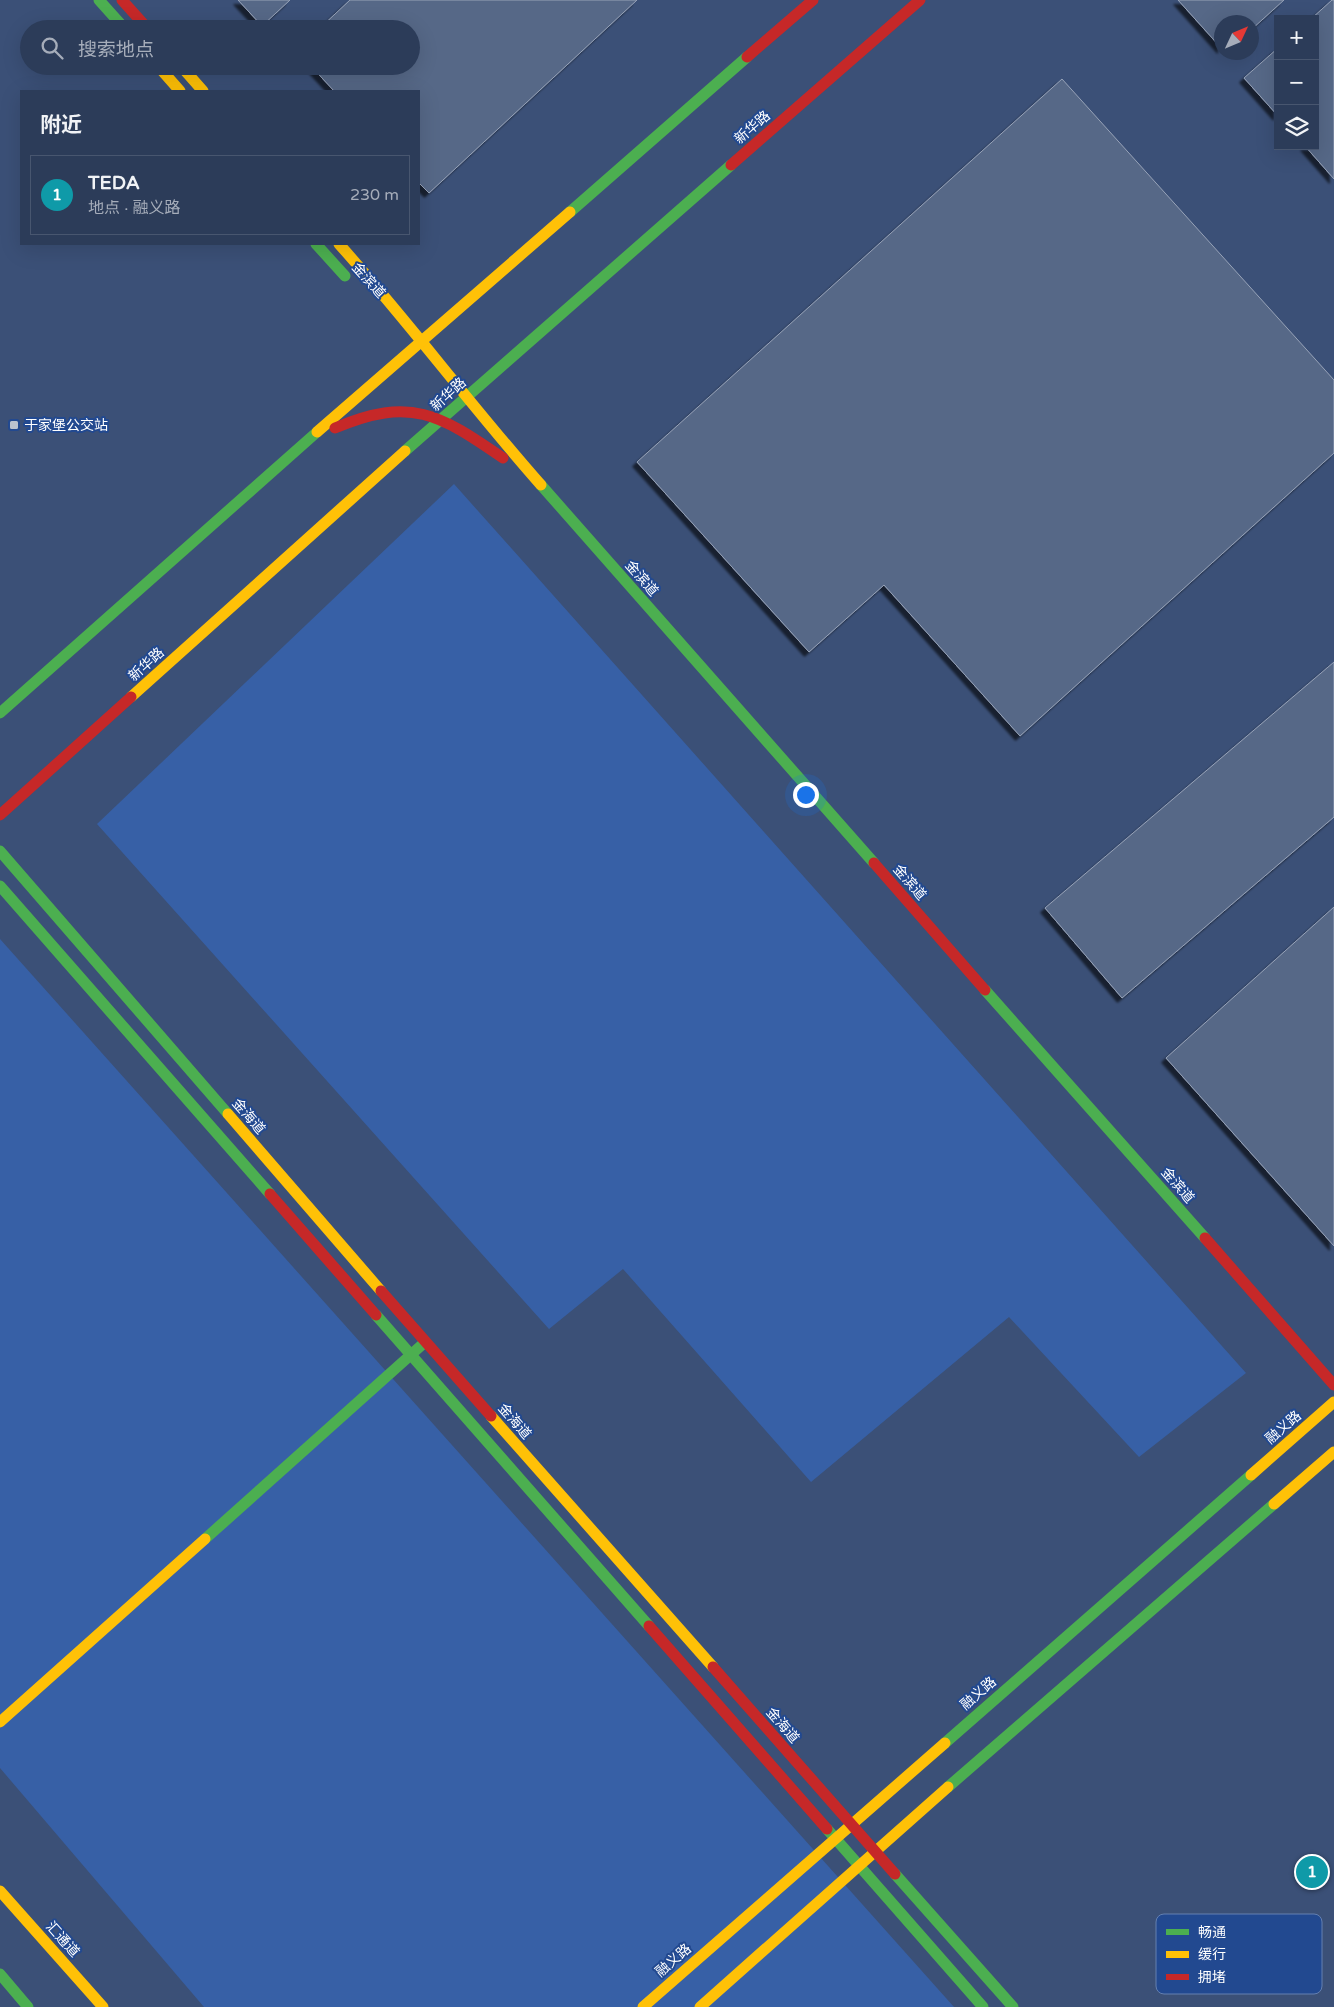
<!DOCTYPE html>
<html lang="zh">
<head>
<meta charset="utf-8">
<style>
	body { margin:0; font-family:"Varela Round","Noto Sans SC",sans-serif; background:#384762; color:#f1f3f6 }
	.controls { position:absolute; right:15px; top:15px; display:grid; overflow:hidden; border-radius:0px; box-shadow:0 5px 20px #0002 }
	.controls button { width:45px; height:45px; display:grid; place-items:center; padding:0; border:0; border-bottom:1px solid #48566f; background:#2c3c59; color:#f1f3f6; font:25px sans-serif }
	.compass { position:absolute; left:1214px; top:15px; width:45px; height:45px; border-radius:50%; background:#2c3c59; box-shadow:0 5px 20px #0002; rotate:46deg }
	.you { position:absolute; left:805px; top:794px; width:18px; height:18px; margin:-12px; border:4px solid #fff; border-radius:50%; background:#1a73e8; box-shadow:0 0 0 8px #1a73e833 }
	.badge { display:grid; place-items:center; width:32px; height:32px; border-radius:50%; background:#bca0f2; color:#fff; font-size:16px; font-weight:700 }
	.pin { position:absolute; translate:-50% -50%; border:2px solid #fff; box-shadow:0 1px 5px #0006 }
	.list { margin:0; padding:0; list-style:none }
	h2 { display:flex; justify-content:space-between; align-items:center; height:65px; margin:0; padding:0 20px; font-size:21px }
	h2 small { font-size:16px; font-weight:400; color:#a6adba }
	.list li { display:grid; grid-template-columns:32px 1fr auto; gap:15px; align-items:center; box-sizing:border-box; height:80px; margin:0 10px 10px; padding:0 10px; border:1px solid #48566f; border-radius:0px }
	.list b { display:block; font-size:19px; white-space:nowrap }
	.list p { margin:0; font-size:16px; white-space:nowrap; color:#a6adba }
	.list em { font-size:16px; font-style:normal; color:#a6adba }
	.icon { flex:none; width:28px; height:28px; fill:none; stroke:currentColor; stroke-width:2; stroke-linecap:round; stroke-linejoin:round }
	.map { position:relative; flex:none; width:1334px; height:2007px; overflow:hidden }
	.search { position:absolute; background:#2c3c59; box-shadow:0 5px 20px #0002; left:20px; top:20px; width:400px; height:55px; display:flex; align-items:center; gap:12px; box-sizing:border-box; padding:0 18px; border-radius:28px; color:#a6adba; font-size:19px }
	.panel { position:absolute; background:#2c3c59; box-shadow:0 5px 20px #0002; left:20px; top:90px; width:400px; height:155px; border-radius:0px }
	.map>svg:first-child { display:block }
	.green { fill:#3760a6 }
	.building { fill:#576887; stroke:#97a3b8; filter:url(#shadow) }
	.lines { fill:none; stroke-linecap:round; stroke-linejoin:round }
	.fast { stroke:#4caf50; stroke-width:11 }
	.slow { stroke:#ffc107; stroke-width:11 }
	.jam { stroke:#c62828; stroke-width:11 }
	.poi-dot { fill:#bac2cf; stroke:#224990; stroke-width:2 }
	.labels { text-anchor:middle; stroke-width:4; stroke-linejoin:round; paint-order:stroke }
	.street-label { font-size:14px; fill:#fff; stroke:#224990 }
	.poi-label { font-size:14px; fill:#fff; stroke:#224990; text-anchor:start }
	.key { fill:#224990; stroke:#6480b1; stroke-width:1 }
	.key-label { font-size:14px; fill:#fff }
</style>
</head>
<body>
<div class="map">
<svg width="1334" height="2007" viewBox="0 0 1334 2007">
	<defs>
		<filter id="shadow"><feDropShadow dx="-4.5" dy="4.5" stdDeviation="1" flood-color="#0009"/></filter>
	</defs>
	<rect width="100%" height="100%" fill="#3b5077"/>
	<g class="green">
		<path d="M454 484 1246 1373 1139 1457 1009 1317 811 1482 623 1269 549 1329 97 824Z"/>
		<path d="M0 939 954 2007H204L0 1768Z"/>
	</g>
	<g class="building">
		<path d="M238 0H290L262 26Z"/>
		<path d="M350 0H637L429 193 419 183V91H334L311 66H411V29H319Z"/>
		<path d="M1178 0H1284L1252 29V22H1222V49Z"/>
		<path d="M1332 0H1334V179L1305 146H1315V19H1311Z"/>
		<path d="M1278 48V116L1244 78Z"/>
		<path d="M1062 79 1334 380V453L1020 736 884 585 809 652 637 462Z"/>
		<path d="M1334 662V817L1122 998 1045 908Z"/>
		<path d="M1334 907V1246L1166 1058Z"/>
	</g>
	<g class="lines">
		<g class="fast">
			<path d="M99 0 125 29"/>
			<path d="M570 212 747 57"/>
			<path d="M316 244 345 276"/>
			<path d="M405 451 731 165"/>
			<path d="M541 485 874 863"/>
			<path d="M0 713 317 432"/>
			<path d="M0 851 228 1114"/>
			<path d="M0 886 270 1194"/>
			<path d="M985 990 1205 1238"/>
			<path d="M376 1315 649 1626"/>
			<path d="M205 1539 424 1343"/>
			<path d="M945 1743 1251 1475"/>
			<path d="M948 1787 1274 1504"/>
			<path d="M827 1829 983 2007"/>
			<path d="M895 1874 1013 2007"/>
			<path d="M0 1974 28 2007"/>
		</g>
		<g class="slow">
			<path d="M158 66 180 91"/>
			<path d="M181 66 203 91"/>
			<path d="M339 244C409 322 471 406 541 485"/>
			<path d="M317 432 570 212"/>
			<path d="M131 697 405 451"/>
			<path d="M228 1114 381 1291"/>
			<path d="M491 1416 713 1667"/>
			<path d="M1251 1475 1334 1402"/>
			<path d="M1274 1504 1334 1452"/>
			<path d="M0 1722 205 1539"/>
			<path d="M0 1891 103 2007"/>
			<path d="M643 2007 945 1743"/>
			<path d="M700 2007 948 1787"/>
		</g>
		<g class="jam">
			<path d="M122 0 148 29"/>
			<path d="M747 57 813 0"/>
			<path d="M731 165 920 0"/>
			<path d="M335 428C411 396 439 414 503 458"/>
			<path d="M0 815 131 697"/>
			<path d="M874 863 985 990"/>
			<path d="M270 1194 376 1315"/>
			<path d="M1205 1238 1334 1385"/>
			<path d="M381 1291 491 1416"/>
			<path d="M649 1626 827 1829"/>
			<path d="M713 1667 895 1874"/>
		</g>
	</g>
	<rect class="poi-dot" x="9" y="420" width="10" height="10" rx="2.5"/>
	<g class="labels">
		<g class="street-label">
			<text transform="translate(752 127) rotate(-41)" y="5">新华路</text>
			<text transform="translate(369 280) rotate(48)" y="5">金滨道</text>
			<text transform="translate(448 394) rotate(-42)" y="5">新华路</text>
			<text transform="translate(642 578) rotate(49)" y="5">金滨道</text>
			<text transform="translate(146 664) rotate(-42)" y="5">新华路</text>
			<text transform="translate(910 882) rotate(49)" y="5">金滨道</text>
			<text transform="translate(249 1116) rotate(49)" y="5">金海道</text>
			<text transform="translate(1178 1185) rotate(49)" y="5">金滨道</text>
			<text transform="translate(515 1421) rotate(49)" y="5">金海道</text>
			<text transform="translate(1283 1427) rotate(-41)" y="5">融义路</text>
			<text transform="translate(978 1693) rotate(-41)" y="5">融义路</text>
			<text transform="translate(783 1725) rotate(49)" y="5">金海道</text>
			<text transform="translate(63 1939) rotate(48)" y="5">汇通道</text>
			<text transform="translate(673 1960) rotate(-41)" y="5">融义路</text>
		</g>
		<g class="poi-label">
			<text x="24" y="430">于家堡公交站</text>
		</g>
	</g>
	<rect x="1156" y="1914" width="166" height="80" rx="8" class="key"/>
	<rect x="1166" y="1929" width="23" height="6" fill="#4caf50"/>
	<rect x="1166" y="1951" width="23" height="7" fill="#ffc107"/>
	<rect x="1166" y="1974" width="23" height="6" fill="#c62828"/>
	<g class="key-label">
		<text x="1198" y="1937">畅通</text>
		<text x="1198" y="1959">缓行</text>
		<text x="1198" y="1982">拥堵</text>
	</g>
</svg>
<div class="controls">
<button>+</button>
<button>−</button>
<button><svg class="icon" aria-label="layers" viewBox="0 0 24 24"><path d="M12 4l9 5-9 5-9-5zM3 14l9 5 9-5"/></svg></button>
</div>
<svg class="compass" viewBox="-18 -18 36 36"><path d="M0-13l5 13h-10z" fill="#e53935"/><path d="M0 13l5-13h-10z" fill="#a6adba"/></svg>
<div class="you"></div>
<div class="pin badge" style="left:1312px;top:1872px;background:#0f9aa8">1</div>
<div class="search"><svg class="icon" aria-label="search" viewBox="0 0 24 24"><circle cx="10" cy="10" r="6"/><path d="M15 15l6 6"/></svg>搜索地点</div>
<section class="panel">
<h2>附近<small></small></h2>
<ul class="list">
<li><span class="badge" style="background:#0f9aa8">1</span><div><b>TEDA</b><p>地点 · 融义路</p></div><em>230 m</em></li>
</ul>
</section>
</div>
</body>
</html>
